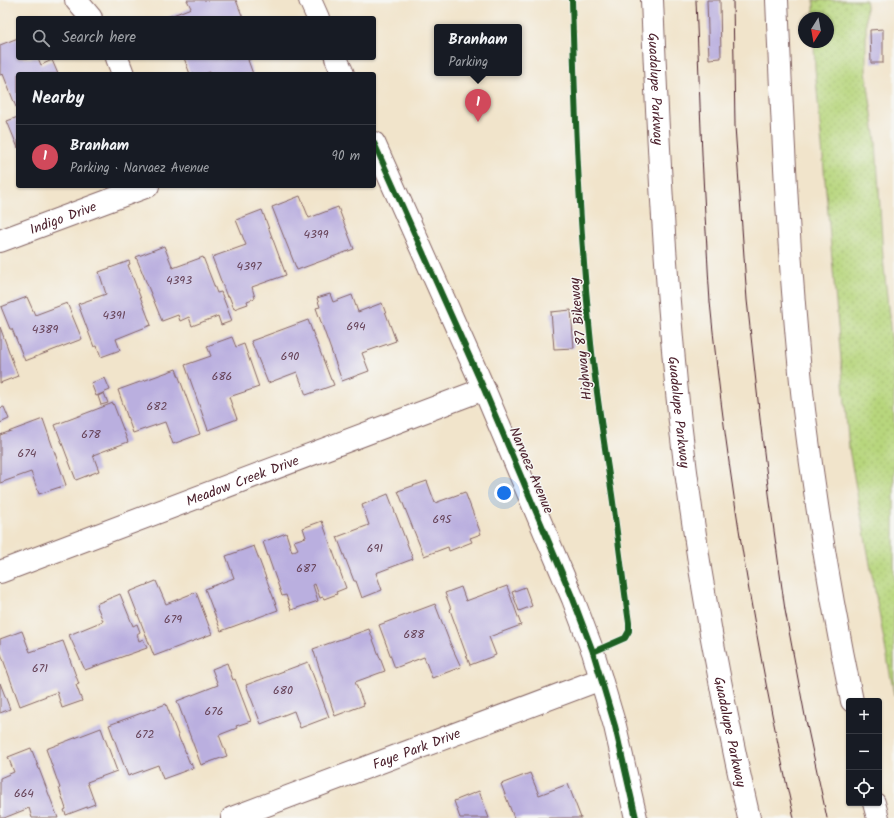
<!DOCTYPE html>
<html lang="en">
<head>
<meta charset="utf-8">
<style>
	body { margin:0; font-family:Kalam,sans-serif; background:#242831; color:#f1f3f6 }
	.controls { position:absolute; right:12px; bottom:12px; display:grid; overflow:hidden; border-radius:4px; box-shadow:0 1px 3px #0004 }
	.controls button { width:36px; height:36px; display:grid; place-items:center; padding:0; border:0; border-bottom:1px solid #363941; background:#171b24; color:#f1f3f6; font:20px sans-serif }
	.compass { position:absolute; left:798px; top:12px; width:36px; height:36px; border-radius:50%; background:#171b24; box-shadow:0 1px 3px #0004; rotate:191deg }
	.you { position:absolute; left:504px; top:493px; width:14px; height:14px; margin:-10px; border:3px solid #fff; border-radius:50%; background:#1a73e8; box-shadow:0 0 0 6px #1a73e833 }
	.badge { display:grid; place-items:center; width:26px; height:26px; border-radius:50%; background:#d1495b; color:#fff; font-size:13px; font-weight:700 }
	.pin { position:absolute; translate:-50% -33px; filter:drop-shadow(0 1px 2px #0008) }
	.pin::after { content:''; position:absolute; top:21px; width:14px; height:12px; background:inherit; clip-path:polygon(0 0,100% 0,50% 100%) }
	.popup { position:absolute; left:434px; top:24px; width:88px; height:52px; box-sizing:border-box; display:grid; place-content:center; border-radius:4px; background:#171b24; filter:drop-shadow(0 1px 3px #0005); font-size:13px; white-space:nowrap; color:#9ea1a6 }
	.popup b { font-size:15px; color:#f1f3f6 }
	.popup::after { content:''; position:absolute; left:50%; top:100%; margin-left:-8px; border:8px solid transparent; border-top-color:#171b24 }
	.list { margin:0; padding:0; list-style:none }
	h2 { display:flex; justify-content:space-between; align-items:center; height:52px; margin:0; padding:0 16px; font-size:17px }
	h2 small { font-size:13px; font-weight:400; color:#9ea1a6 }
	.list li { display:grid; grid-template-columns:26px 1fr auto; gap:12px; align-items:center; box-sizing:border-box; height:64px; padding:0 16px; border-top:1px solid #363941 }
	.list b { display:block; font-size:15px; white-space:nowrap }
	.list p { margin:0; font-size:13px; white-space:nowrap; color:#9ea1a6 }
	.list em { font-size:13px; font-style:normal; color:#9ea1a6 }
	.icon { flex:none; width:22px; height:22px; fill:none; stroke:currentColor; stroke-width:2; stroke-linecap:round; stroke-linejoin:round }
	.map { position:relative; flex:none; width:894px; height:818px; overflow:hidden }
	.search { position:absolute; background:#171b24; box-shadow:0 1px 3px #0004; left:16px; top:16px; width:360px; height:44px; display:flex; align-items:center; gap:10px; box-sizing:border-box; padding:0 14px; border-radius:4px; color:#9ea1a6; font-size:15px }
	.panel { position:absolute; background:#171b24; box-shadow:0 1px 3px #0004; left:16px; top:72px; width:360px; height:116px; border-radius:4px }
	.map>svg:first-child { display:block }
	.grass { fill:url(#grass-dots); stroke:#807a54 }
	.building { fill:#baafdf }
	.lines { fill:none; stroke-linecap:round; stroke-linejoin:round }
	.minor-casing { stroke:#846463; stroke-width:24 }
	.tertiary-casing { stroke:#846463; stroke-width:24 }
	.motorway-casing { stroke:#846463; stroke-width:24 }
	.minor { stroke:#fff; stroke-width:22 }
	.tertiary { stroke:#fff; stroke-width:22 }
	.motorway { stroke:#fff; stroke-width:22 }
	.tram { stroke:#4a1f2b; stroke-width:1 }
	.cycleway-casing { stroke:#f6f6f2; stroke-width:8 }
	.cycleway { stroke:#1b5e20; stroke-width:6 }
	.labels { text-anchor:middle; stroke-width:3; stroke-linejoin:round; paint-order:stroke }
	.number-label { font-size:12px; fill:#664358 }
	.street-label { font-size:14px; fill:#4a1f2b; stroke:#f6f6f2 }
</style>
</head>
<body>
<div class="map">
<svg width="894" height="818" viewBox="0 0 894 818">
	<defs>
		<pattern id="grass-dots" width="8" height="8" patternUnits="userSpaceOnUse"><rect width="8" height="8" fill="#b7d67d"/><path d="M2 2h.1M6 6h.1" fill="none" stroke="#9fb76c" stroke-width="1.8" stroke-linecap="round"/></pattern>
	</defs>
	<rect width="100%" height="100%" fill="#f6f6f2"/>
	<filter id="ink" filterUnits="userSpaceOnUse"><feTurbulence type="fractalNoise" baseFrequency=".025" numOctaves="2"/><feDisplacementMap in="SourceGraphic" scale="8" xChannelSelector="R" yChannelSelector="G"/><feConvolveMatrix kernelMatrix="1 2 1 2 8 2 1 2 1" color-interpolation-filters="sRGB"/></filter>
	<filter id="wash" filterUnits="userSpaceOnUse"><feTurbulence type="fractalNoise" baseFrequency=".012" numOctaves="4" result="noise"/><feDisplacementMap in="SourceGraphic" scale="16" xChannelSelector="R" yChannelSelector="G"/><feGaussianBlur stdDeviation="0.9" result="paint"/><feColorMatrix in="noise" values="0 0 0 0 0 0 0 0 0 0 0 0 0 0 0 0 0 1.4 0 .05"/><feComposite in="paint" operator="in"/></filter>
	<g filter="url(#wash)">
		<rect width="100%" height="100%" fill="#f1e4cb"/>
		<path class="grass" d="M814 0H866V71L876 142 883 257 894 366V695L849 449 815 68 814 42H828V18H814Z"/>
		<g id="blocks">
			<g class="building">
				<path d="M187 0H236L243 18H168V17L191 8Z"/>
				<path d="M707 0H720L721 58 709 59Z"/>
				<path d="M883 29V63H871L870 30Z"/>
				<path d="M18 38V58H38L41 65 52 60 58 74H18V107H16L3 74 0 75V45Z"/>
				<path d="M184 58H253L248 60 253 74H211L210 72 205 74H190Z"/>
				<path d="M18 117V148L7 121Z"/>
				<path d="M300 196 309 218 338 207 354 249 297 270 272 207Z"/>
				<path d="M262 210 286 275 252 287 255 298 247 301 248 304 234 309 229 296 227 297 212 257 246 245 236 220Z"/>
				<path d="M164 246 173 268 203 257 217 293 221 292 232 321 221 325 218 316 192 326 189 317 180 321 178 315 162 321 136 257Z"/>
				<path d="M129 261 130 264 128 265 151 325 116 339 120 350 101 357 97 346 94 347 78 304 106 294 99 272Z"/>
				<path d="M330 294 333 302 352 295 358 312 382 303 396 341 362 353 369 371 342 381 316 308 320 307 317 298Z"/>
				<path d="M27 297 35 315 67 303 82 339 25 361 12 329H10L1 307Z"/>
				<path d="M571 310 574 348 554 349 551 312Z"/>
				<path d="M308 320 331 380H332L334 385 306 395 297 372 268 383 251 341Z"/>
				<path d="M0 327 18 376 0 383Z"/>
				<path d="M232 337 236 347 244 344 259 387 229 397 237 419 208 430 185 365 211 356 207 346Z"/>
				<path d="M176 369 200 434 173 444 165 422 133 433 118 390Z"/>
				<path d="M105 378 110 390 96 396 91 383Z"/>
				<path d="M104 393 108 403 101 405 98 396Z"/>
				<path d="M113 403 128 442 93 455 99 471 76 480 55 425Z"/>
				<path d="M4 407 9 419 0 423V408Z"/>
				<path d="M43 419 66 485 39 494 31 472 0 483V435Z"/>
				<path d="M427 481 435 503 465 492 481 534 470 538 472 542 449 551 448 547 424 556 398 491Z"/>
				<path d="M388 494 413 559 376 573 382 590 362 598 356 581H354L337 537 369 525 362 505Z"/>
				<path d="M322 521 346 588 336 592 337 594 324 599 323 597 320 598 315 584 313 585 318 601 291 610 286 595 282 596 263 542 286 533 292 552 298 549 294 541 306 537 303 528Z"/>
				<path d="M254 546 278 610 221 631 205 589 234 578 226 556Z"/>
				<path d="M156 581 166 604 196 592 212 634 154 656 129 592Z"/>
				<path d="M507 586 521 625 489 637 496 655 470 665 450 610 451 609 445 593 461 587 466 601Z"/>
				<path d="M525 587 532 606 519 611 512 592Z"/>
				<path d="M120 594 133 626 137 624 140 632 137 634 139 641 143 639 147 648 85 670 69 635 103 621 96 604Z"/>
				<path d="M435 604 450 643 461 667 432 678 424 657 395 668 379 625Z"/>
				<path d="M369 629 385 671 355 682 364 705 335 716 313 649Z"/>
				<path d="M22 631 30 652 63 641 79 684 76 685 82 701 62 708 57 692 20 706 0 651V639Z"/>
				<path d="M308 662 329 717 300 728 294 711 261 724 246 685Z"/>
				<path d="M227 663 233 680 235 679 251 721 236 726 237 728 219 735 227 756 201 765 177 701 218 685 212 669Z"/>
				<path d="M0 683 10 709 0 713Z"/>
				<path d="M166 704 181 743H182L190 764 191 763 193 768 163 779 158 765 128 776 109 725Z"/>
				<path d="M101 728 117 771 87 782 95 804 66 815 64 810 66 809 59 788H60L46 749Z"/>
				<path d="M31 748 58 818H32L29 808 4 818H0V778L14 772 8 757Z"/>
				<path d="M530 773 539 795 568 784 581 818H514L501 784Z"/>
				<path d="M479 791 489 818H460L454 801Z"/>
			</g>
		</g>
	</g>
	<g filter="url(#ink)">
		<use href="#blocks" fill-opacity="0" stroke="#846463" stroke-width="1"/>
		<g class="lines">
			<g class="minor-casing">
				<g id="minor">
					<path d="M76 0 91 18"/>
					<path d="M117 58 123 74"/>
					<path id="s1" d="M0 241 148 186"/>
					<path id="s2" d="M0 572 484 389"/>
					<path id="s3" d="M232 818 601 679"/>
				</g>
			</g>
			<g class="tertiary-casing">
				<g id="tertiary">
					<path d="M310 0 318 18"/>
					<path d="M336 58 343 74"/>
					<path d="M374 143 484 389 573 599 593 652 615 726 636 818"/>
				</g>
			</g>
			<g class="motorway-casing">
				<g id="motorway">
					<path id="s4" d="M652 0C658 141 665 282 680 422 695 555 719 688 749 818"/>
					<path d="M777 0C783 137 789 274 804 410 816 508 832 605 852 701"/>
					<path d="M874 803 878 818"/>
				</g>
			</g>
			<use href="#minor" class="minor"/>
			<use href="#tertiary" class="tertiary"/>
			<use href="#motorway" class="motorway"/>
			<g class="tram">
				<path d="M696 0C699 72 701 144 705 215 707 244 708 274 710 302 727 476 756 648 794 818"/>
				<path d="M733 0 735 126 747 300 760 419 770 502 785 610 805 716 827 818"/>
			</g>
			<g class="cycleway-casing">
				<g id="cycleway">
					<path d="M572 0C575 111 579 222 590 333 595 387 604 441 612 495 618 538 623 581 629 623V631L625 638 593 652"/>
					<path d="M374 143 484 389 573 599 593 652 615 726 636 818"/>
				</g>
			</g>
			<use href="#cycleway" class="cycleway"/>
		</g>
	</g>
	<g class="labels">
		<g class="number-label">
			<text x="316" y="238">4399</text>
			<text x="249" y="270">4397</text>
			<text x="179" y="284">4393</text>
			<text x="114" y="319">4391</text>
			<text x="356" y="330">694</text>
			<text x="45" y="333">4389</text>
			<text x="290" y="360">690</text>
			<text x="222" y="380">686</text>
			<text x="157" y="410">682</text>
			<text x="91" y="438">678</text>
			<text x="27" y="457">674</text>
			<text x="442" y="523">695</text>
			<text x="375" y="552">691</text>
			<text x="306" y="572">687</text>
			<text x="173" y="623">679</text>
			<text x="414" y="638">688</text>
			<text x="40" y="672">671</text>
			<text x="283" y="694">680</text>
			<text x="214" y="715">676</text>
			<text x="145" y="738">672</text>
			<text x="24" y="797">664</text>
		</g>
		<g class="street-label">
			<text dy="5" stroke="none"><textPath href="#s4" startOffset="89">Guadalupe Parkway</textPath></text>
			<text dy="5" stroke="none"><textPath href="#s1" startOffset="67">Indigo Drive</textPath></text>
			<text transform="translate(580 339) rotate(-96)" y="5">Highway 87 Bikeway</text>
			<text dy="5" stroke="none"><textPath href="#s4" startOffset="413">Guadalupe Parkway</textPath></text>
			<text transform="translate(532 470) rotate(67)" y="5">Narvaez Avenue</text>
			<text dy="5" stroke="none"><textPath href="#s2" startOffset="259">Meadow Creek Drive</textPath></text>
			<text dy="5" stroke="none"><textPath href="#s4" startOffset="737">Guadalupe Parkway</textPath></text>
			<text dy="5" stroke="none"><textPath href="#s3" startOffset="197">Faye Park Drive</textPath></text>
		</g>
	</g>
</svg>
<div class="controls">
<button>+</button>
<button>−</button>
<button><svg class="icon" aria-label="locate" viewBox="0 0 24 24"><circle cx="12" cy="12" r="6"/><path d="M12 2v4M12 18v4M2 12h4M18 12h4"/></svg></button>
</div>
<svg class="compass" viewBox="-18 -18 36 36"><path d="M0-13l5 13h-10z" fill="#e53935"/><path d="M0 13l5-13h-10z" fill="#9ea1a6"/></svg>
<div class="you"></div>
<div class="pin badge" style="left:478px;top:122px">1</div>
<div class="popup"><b>Branham</b>Parking</div>
<div class="search"><svg class="icon" aria-label="search" viewBox="0 0 24 24"><circle cx="10" cy="10" r="6"/><path d="M15 15l6 6"/></svg>Search here</div>
<section class="panel">
<h2>Nearby<small></small></h2>
<ul class="list">
<li><span class="badge">1</span><div><b>Branham</b><p>Parking · Narvaez Avenue</p></div><em>90 m</em></li>
</ul>
</section>
</div>
</body>
</html>
